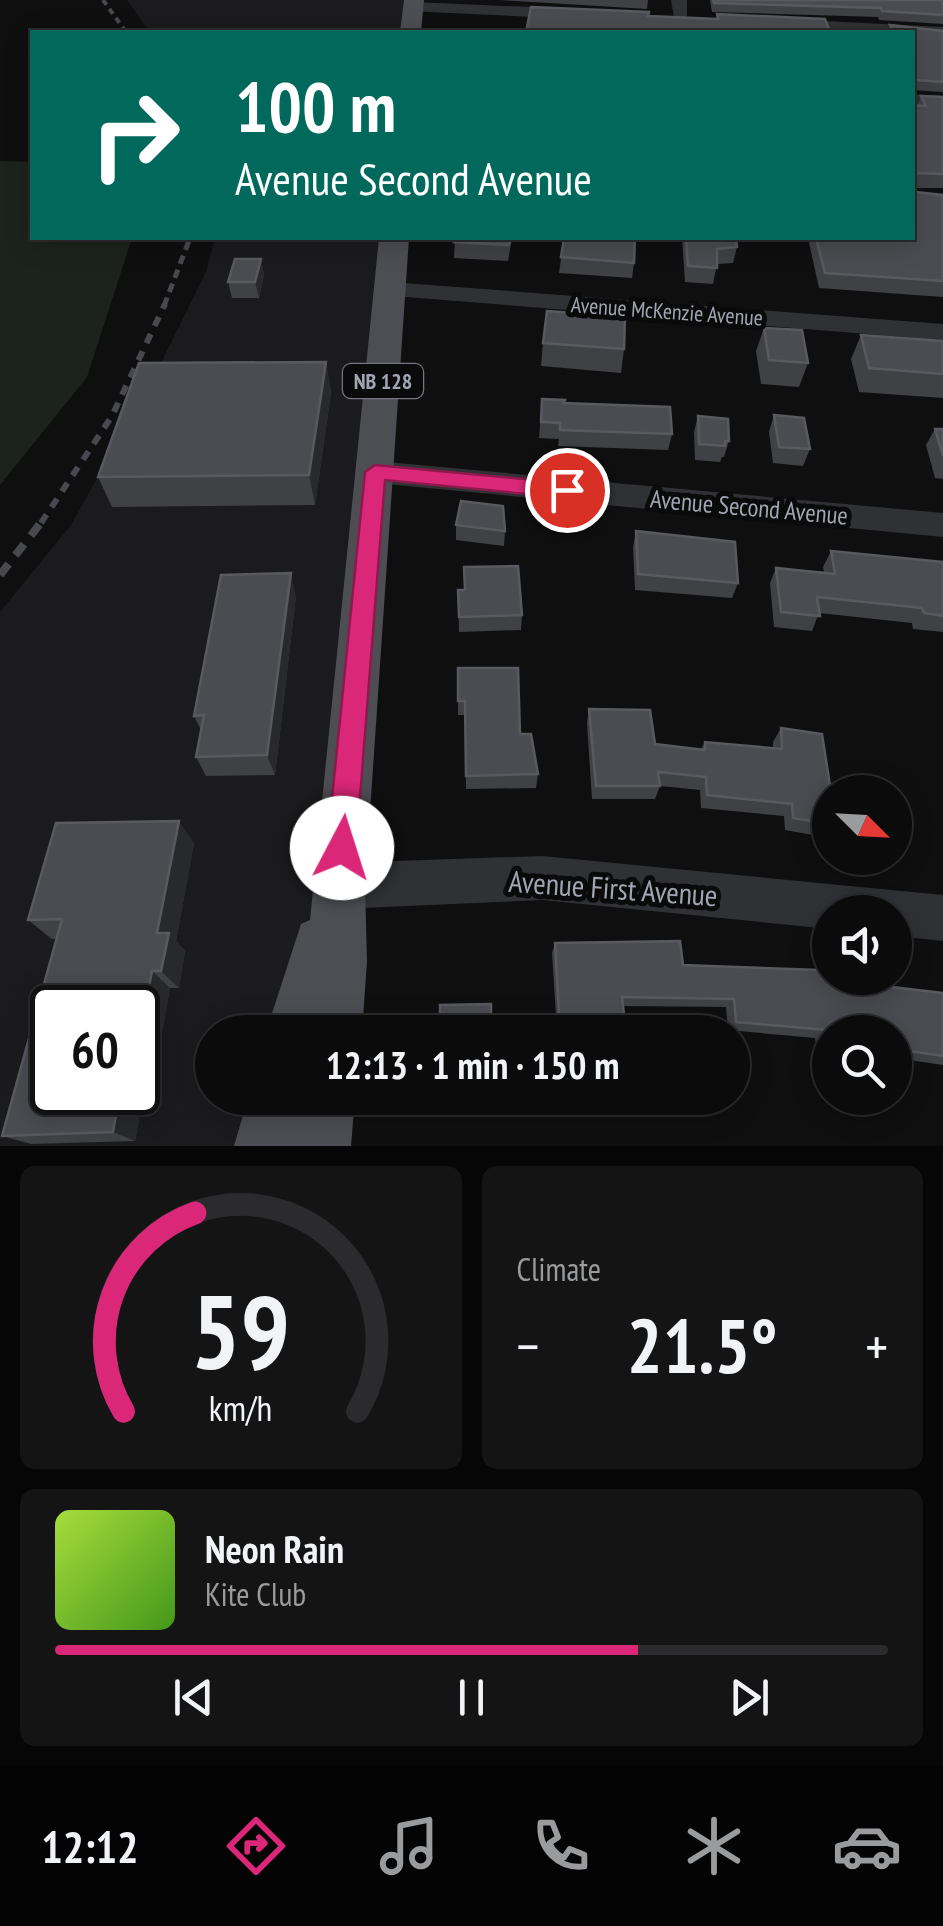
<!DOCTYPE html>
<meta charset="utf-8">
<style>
body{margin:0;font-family:"PT Sans Narrow",sans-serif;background:#141415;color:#f1f3f6;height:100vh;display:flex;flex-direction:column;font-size:38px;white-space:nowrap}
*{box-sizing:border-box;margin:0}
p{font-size:32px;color:#9a9b9d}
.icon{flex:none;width:55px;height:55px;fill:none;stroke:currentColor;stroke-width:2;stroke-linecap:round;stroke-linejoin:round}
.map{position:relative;height:1146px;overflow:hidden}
.side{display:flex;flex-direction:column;gap:20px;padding:20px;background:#060607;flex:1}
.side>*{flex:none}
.hud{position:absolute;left:30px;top:30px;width:885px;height:210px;border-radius:0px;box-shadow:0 5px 25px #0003,0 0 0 2px #2b2b2d;background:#00695c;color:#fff;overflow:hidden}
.needle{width:65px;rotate:114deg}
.tools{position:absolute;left:812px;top:775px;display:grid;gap:20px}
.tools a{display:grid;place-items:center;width:100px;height:100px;border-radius:50%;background:#0b0b0c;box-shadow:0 5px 25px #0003,0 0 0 2px #2b2b2d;font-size:50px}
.speed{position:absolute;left:30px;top:985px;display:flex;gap:20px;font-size:50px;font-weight:700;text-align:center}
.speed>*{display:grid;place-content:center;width:130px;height:130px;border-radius:50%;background:#0b0b0c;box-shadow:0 5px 25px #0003,0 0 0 2px #2b2b2d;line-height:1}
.speed .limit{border:5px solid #111;border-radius:15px;background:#fff;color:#111}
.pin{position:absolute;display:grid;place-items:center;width:85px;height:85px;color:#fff;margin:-42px;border:5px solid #fff;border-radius:50%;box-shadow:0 2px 10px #0007}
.me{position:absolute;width:110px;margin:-55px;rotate:5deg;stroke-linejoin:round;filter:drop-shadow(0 0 8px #0008)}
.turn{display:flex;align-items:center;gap:35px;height:210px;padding:0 40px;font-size:45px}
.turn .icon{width:130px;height:130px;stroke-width:2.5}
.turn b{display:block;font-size:70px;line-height:85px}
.big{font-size:75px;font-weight:700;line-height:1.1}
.side .widget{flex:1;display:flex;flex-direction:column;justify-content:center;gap:15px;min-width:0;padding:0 35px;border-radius:15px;background:#141415}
.side .dial{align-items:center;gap:0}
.dial svg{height:260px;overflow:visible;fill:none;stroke:#2b2b2d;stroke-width:7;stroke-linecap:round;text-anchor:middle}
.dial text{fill:#f1f3f6;stroke:none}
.song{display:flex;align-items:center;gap:30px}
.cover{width:120px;height:120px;border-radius:15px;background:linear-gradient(135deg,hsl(80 70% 55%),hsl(100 70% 35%))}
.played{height:10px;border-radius:5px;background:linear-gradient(90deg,#db2777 70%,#2b2b2d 70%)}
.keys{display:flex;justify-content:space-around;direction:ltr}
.heat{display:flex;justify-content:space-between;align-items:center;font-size:55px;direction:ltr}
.side .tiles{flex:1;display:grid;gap:20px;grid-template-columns:1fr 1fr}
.widget:last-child{grid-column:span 2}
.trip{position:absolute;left:195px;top:1015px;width:555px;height:100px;border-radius:50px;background:#0b0b0c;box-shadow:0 5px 25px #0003,0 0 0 2px #2b2b2d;font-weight:700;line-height:100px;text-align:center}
.menu{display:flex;height:160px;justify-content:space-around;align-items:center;background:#040405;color:#9a9b9d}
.menu .icon{width:70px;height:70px}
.menu .selected{color:#db2777}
.menu b{font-size:45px;color:#f1f3f6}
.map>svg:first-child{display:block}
.built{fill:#1b1b1d;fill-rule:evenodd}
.green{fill:#1c231c}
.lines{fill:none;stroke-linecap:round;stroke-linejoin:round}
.minor{fill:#303135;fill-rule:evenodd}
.major{fill:#4c4e54;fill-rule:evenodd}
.rail-far3{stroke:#47494e;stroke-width:4;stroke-dasharray:6 5;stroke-linecap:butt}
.rail-far2{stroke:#47494e;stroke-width:5;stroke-dasharray:9 6;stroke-linecap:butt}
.rail-far1{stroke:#47494e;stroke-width:6;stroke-dasharray:10 9;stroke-linecap:butt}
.rail{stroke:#47494e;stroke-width:8;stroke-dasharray:14 11;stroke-linecap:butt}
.wall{fill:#404145;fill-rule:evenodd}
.shaded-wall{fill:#28292b}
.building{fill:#4b4c51;stroke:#585a60;stroke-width:2.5}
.route{fill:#db2777;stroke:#8e194d;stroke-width:2.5}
.labels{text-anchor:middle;stroke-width:10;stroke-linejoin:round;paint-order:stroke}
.far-street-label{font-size:22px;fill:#a0a5b1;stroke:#0a0a0b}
.shield{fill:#0a0a0b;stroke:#73767f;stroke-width:2.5}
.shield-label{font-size:22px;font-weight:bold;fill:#a0a5b1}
.street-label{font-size:25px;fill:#a0a5b1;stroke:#0a0a0b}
.near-street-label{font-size:30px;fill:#a0a5b1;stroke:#0a0a0b}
</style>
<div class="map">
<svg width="943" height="1146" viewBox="0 0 943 1146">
<rect width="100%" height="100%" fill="#0f0f10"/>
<path class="built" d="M127,0h289l-2,32h-264z
M215,238h181l-60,794h-124v66h119l-4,48h-327v-534l71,-87 84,-150 51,-103zM52,1008h86v84h-86z"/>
<path class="green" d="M0,161l32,1v76h100l-45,139 -87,108z"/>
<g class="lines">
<path class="minor" d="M671,0h16v23h-12z
M413,2l164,7 8,5 -8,5 -170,-8 -2,-4z
M784,19l159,8v10l-165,-9v-8z
M912,94l31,2v12l-31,-2z
M390,282l553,42v16l-562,-45 -4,-5z
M375,461l568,52v24l-568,-54 -11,-3 -5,-8 5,-8z
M542,856l401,39v46l-48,-5v-24h-65v17l-288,-29 -204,9 -16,-7 -7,-16 7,-16 16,-7z"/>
<path class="major" d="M404,0h20l-3,32h-21z
M379,238h30l-44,648 2,76 -5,70h-96l35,-108 9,-4z
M248,1098h107l-4,48h-117z"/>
<path class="rail-far3" d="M103,0l23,32"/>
<path class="rail-far2" d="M164,306l26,-68"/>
<path class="rail-far1" d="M41,523l71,-107 53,-112"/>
<path class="rail" d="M0,575l43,-55"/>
</g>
<path class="wall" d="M499,0h149l-1,9z
M710,0h233v24l-64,-4 -1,-3 -166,-5z
M890,25l53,6v61l-31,-2v-58h-24z
M921,96l22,1v91h-27v4l27,3v102l-124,-9 -11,-50h104l6,-133z
M455,238h57l-4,23 -54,-3z
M564,238l70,25 -2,15 -73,-5z
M682,238h54l1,9 -4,16 -16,1 -4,20 -28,-2z
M261,259l3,16 -5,23h-27l-4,-16z
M764,328l44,35 -9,24 -38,-3 -5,-33z
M861,335l82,6v57l-84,-6 -8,-33z
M543,343l81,6 -3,24 -80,-7z
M326,362l5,31 -16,112 -203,2 -14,-30z
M542,399l22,4 108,31 -4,16 -110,-4 1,-7 -20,-1z
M774,415l36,34 -7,17 -30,-3 -4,-31z
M698,416l31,25 -5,16h-2l-2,5 -25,-2 -1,-28z
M935,429h8v50l-8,-1 -9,-33z
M456,525l49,6 -1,15 -48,-6z
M636,531l102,52 -6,15 -97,-8 -2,-43z
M831,551l112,11v70l-30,-3 -1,-6 -93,-10 -7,18 -38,-4 -4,-44 6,-15 48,4 -1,-5z
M458,590l64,25 -1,15 -62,2z
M296,596l-21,179 -69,1 -10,-19 5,-27 -7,-14z
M458,668l62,66 18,40 -2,14 -70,1 -1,-74h-7z
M589,709l66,35 46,5 4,-7 68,6v-6l8,-14 49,64v24l-17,19 -28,-5 -1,-14 -83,-8 -1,-18 -40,-4 -5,13h-63l-5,-76z
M194,843l-18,98 9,10 -6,37h-9l-17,92h-7l-11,61 -104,3 -29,-8 54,-197h-4l-24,-19zM138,1008v84h-86z
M555,943l128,22 260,28v72l-48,-7v-26h-65v16l-14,-2 -1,-8 -87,-8 -2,-23 -103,-1 3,26h-69l-5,-79z"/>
<path class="shaded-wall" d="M261,259l3,16 -5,23 -4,-16z
M326,362l5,31 -16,112 -6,-30z
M291,573l5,23 -21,179 -8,-20z
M179,821l15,22 -18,98 9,10 -6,37 -18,-17 -4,-38z
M152,971l18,17 -17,92 -15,-9v-27z
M138,1075l8,5 -11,61 -22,-9 7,-40h18z"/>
<path class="building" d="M713,0h230v15l-61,-4 -1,-3 -167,-5z
M531,7l118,5 -1,4 70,3 -1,-5 108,5 5,13h-304z
M890,25l53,6v51l-27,-2 -4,3v-51h-18z
M921,96l22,1v77l-28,-1 1,19 27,3v86l-118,-8 -9,-35h96v-133l14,1z
M455,238h55l-1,7 -55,-3z
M564,238h71l-1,25 -73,-6z
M686,238h50l1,9 -20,2v19l-29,-2z
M235,259h26l-6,23h-27z
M547,311l78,6 -1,32 -81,-6z
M764,328l38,2 6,33 -39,-3z
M861,335l82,6v33l-74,-6z
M326,362l-17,113 -211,2 41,-114z
M542,399l23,1 -1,3 106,4 2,27 -112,-4v-7l-19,-1z
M774,415l30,3 6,31 -31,-2z
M698,416l30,3 1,22h-4v5l-26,-2z
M935,429h8v27z
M461,501l42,5 2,25 -49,-6z
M636,531l99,11 3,41 -100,-9z
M831,551l112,11v54l-19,-3 -2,-5 -105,-11 3,19 -39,-4 -5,-44 59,6z
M518,566l4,49 -63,2 -1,-27h7l-1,-23z
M291,573l-24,182 -71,2 8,-42 -10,1 27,-141z
M458,668h60l2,66h11l7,40 -72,2 -1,-75h-7z
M589,709l61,1 5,34 50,6v-8l77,7 -1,-21 41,6 9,58 -1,19 -9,-2 2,14 -30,-5 -1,-14 -85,-9 -1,-18 -48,-5 2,14h-64z
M179,821l-22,112h12l-8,38h-9l-14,73v-36h-86v84h68l-7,40 -111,4 60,-217 -34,1 28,-97z
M680,941l3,24 137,5 10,2v6h44l1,7 68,8v63l-48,-7v-17h-65v7h-3l-1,-9 -90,-8 -2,-23 -112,-2 4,35h-66l-5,-89z
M491,1004v13h12l1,15h-64v-27z"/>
<path class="route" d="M375,465l192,18 10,7 -10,8 -182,-18 -29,368 -4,10 -10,4 -10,-4 -5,-10 38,-376z"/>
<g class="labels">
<g class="far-street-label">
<text transform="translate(667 311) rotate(4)" y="8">Avenue McKenzie Avenue</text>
</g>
<rect class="shield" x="343" y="364" width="80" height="34" rx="8"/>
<g class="shield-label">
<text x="383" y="389">NB 128</text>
</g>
<g class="street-label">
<text transform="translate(749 507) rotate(5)" y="9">Avenue Second Avenue</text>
</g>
<g class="near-street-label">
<text transform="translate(613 889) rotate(4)" y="10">Avenue First Avenue</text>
</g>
</g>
</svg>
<div class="tools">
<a><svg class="needle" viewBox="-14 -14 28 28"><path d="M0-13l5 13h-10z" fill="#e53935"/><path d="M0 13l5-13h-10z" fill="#9a9b9d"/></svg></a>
<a><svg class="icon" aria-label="sound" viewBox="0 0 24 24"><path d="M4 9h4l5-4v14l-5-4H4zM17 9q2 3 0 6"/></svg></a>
<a><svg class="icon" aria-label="search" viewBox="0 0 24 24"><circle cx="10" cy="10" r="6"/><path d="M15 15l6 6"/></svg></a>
</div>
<div class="speed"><div class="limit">60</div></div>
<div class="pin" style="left:567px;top:490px;background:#d93025"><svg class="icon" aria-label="arrive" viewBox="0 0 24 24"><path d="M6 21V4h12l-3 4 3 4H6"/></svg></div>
<svg class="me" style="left:342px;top:848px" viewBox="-20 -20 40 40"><circle r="19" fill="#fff"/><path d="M0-13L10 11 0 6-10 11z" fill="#db2777"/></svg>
<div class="trip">12:13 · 1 min · 150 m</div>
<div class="hud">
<div class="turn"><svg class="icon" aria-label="right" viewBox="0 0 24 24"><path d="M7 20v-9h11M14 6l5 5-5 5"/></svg><div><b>100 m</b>Avenue Second Avenue</div></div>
</div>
</div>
<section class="side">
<div class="tiles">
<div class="widget dial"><svg viewBox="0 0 100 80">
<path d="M14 69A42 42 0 1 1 86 69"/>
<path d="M14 69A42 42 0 0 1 36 8" stroke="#db2777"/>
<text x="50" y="56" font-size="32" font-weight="700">59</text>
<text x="50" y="72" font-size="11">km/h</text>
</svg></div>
<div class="widget"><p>Climate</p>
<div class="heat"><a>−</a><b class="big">21.5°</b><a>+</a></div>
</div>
<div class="widget">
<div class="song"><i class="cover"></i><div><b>Neon Rain</b><p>Kite Club</p></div></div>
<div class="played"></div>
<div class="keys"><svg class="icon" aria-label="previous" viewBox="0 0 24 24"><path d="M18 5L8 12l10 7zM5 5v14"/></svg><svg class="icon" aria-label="pause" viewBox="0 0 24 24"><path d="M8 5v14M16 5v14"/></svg><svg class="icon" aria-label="next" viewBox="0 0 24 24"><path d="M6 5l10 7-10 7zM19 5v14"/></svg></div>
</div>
</div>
</section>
<nav class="menu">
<b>12:12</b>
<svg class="icon selected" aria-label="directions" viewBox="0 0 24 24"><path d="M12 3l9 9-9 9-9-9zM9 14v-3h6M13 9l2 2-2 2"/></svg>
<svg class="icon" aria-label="music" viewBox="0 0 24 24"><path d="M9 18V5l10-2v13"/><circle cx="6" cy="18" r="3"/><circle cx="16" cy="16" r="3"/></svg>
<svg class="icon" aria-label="phone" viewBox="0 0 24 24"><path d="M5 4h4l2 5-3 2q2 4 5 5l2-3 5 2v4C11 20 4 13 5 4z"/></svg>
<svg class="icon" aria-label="climate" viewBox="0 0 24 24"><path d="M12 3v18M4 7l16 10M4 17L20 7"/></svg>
<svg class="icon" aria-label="car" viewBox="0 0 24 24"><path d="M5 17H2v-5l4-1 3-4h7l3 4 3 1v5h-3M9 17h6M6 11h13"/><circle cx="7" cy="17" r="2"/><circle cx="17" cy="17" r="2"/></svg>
</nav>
